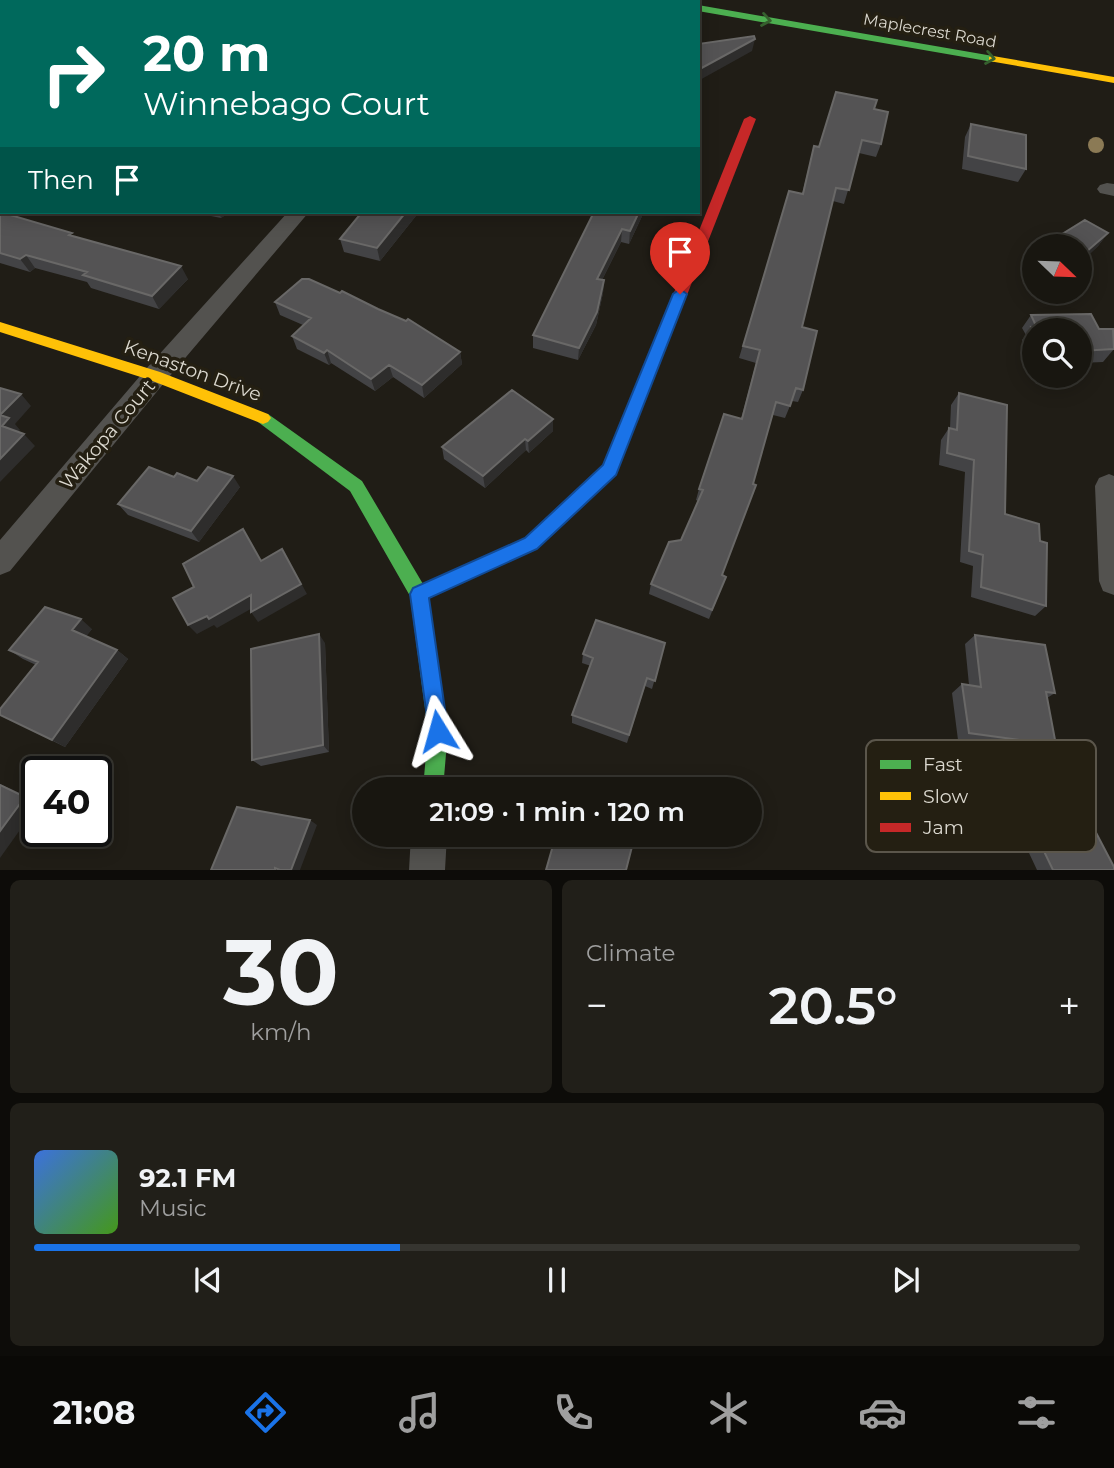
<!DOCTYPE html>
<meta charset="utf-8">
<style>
body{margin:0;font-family:Montserrat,sans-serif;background:#211f19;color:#f1f3f6;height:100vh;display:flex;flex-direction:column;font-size:26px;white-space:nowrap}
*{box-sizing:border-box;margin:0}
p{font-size:23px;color:#9f9f9f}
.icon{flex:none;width:38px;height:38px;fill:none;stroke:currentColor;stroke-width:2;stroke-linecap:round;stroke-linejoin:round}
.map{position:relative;height:870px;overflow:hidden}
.panel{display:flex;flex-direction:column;gap:10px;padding:10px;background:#0d0c09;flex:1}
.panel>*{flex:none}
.guide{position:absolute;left:0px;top:0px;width:700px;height:214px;box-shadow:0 4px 18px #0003,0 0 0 2px #363530;background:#00695c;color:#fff;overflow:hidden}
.needle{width:46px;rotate:113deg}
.controls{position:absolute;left:1022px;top:234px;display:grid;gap:14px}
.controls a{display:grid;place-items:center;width:70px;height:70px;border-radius:50%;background:#181610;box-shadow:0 4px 18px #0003,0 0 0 2px #363530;font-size:35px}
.speed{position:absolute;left:21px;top:756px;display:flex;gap:14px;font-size:35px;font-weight:700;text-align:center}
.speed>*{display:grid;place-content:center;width:91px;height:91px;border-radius:50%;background:#181610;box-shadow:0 4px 18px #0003,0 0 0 2px #363530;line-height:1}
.speed .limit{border:4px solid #111;border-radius:10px;background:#fff;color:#111}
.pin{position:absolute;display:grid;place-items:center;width:60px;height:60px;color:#fff;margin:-72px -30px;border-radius:50% 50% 50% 0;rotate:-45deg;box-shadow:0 0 7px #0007}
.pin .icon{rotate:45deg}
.me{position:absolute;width:77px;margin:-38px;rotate:352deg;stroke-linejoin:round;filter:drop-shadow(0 0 5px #0008)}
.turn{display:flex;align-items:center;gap:24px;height:147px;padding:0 28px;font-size:32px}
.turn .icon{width:91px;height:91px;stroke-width:2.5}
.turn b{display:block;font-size:49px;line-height:60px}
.then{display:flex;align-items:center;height:66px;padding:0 28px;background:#0003;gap:14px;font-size:26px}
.big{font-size:52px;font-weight:600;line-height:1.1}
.panel .card{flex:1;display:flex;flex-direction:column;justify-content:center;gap:10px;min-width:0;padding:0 24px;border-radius:10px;background:#211f19}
.panel .dial{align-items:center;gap:0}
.dial b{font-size:91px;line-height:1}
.song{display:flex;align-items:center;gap:21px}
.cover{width:84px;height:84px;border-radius:10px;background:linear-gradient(135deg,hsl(220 70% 55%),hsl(100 70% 35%))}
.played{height:7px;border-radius:4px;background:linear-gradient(90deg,#1a73e8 35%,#363530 35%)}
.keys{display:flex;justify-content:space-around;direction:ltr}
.heat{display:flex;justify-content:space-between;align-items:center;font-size:38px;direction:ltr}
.panel .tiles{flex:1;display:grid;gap:10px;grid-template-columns:1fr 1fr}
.card:last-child{grid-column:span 2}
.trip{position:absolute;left:352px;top:777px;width:410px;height:70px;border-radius:35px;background:#181610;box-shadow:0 4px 18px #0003,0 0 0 2px #363530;font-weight:600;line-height:70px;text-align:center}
.tabs{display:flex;height:112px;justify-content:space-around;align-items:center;background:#0a0906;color:#9f9f9f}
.tabs .icon{width:49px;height:49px}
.tabs .active{color:#1a73e8}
.tabs b{font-size:32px;color:#f1f3f6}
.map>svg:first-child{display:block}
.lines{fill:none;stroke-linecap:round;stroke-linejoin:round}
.street{fill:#53524f;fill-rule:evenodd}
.fast{fill:#4caf50;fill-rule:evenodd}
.slow{fill:#ffc107;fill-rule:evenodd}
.jam{fill:#c62828;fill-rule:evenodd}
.tree{fill:#8b7a55}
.wall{fill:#434345}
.shaded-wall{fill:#2e2d2c}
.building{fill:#545354;stroke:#696867;stroke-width:2}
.oneway{stroke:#36602e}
.route{fill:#1a73e8;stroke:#114b97;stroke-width:2}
.labels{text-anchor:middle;stroke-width:7;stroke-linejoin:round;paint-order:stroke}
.far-street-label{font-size:16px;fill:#dbd8cf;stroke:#241f12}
.street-label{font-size:19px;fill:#dbd8cf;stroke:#241f12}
.key{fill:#241f12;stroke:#5b564b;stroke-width:2}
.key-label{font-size:19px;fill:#dbd8cf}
</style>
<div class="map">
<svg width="1114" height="870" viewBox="0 0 1114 870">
<rect width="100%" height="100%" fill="#201d16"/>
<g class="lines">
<path class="street" d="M2,127v13l-2,1v-13z
M1107,183l7,1v12l-14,-3 -3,-4 3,-4z
M288,212h21l-145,171 -154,188 -10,4v-35l146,-171z
M1109,474l5,2v119l-11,-4 -4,-10 -4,-95 4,-8z
M411,835h36l-2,35h-36z"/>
<path class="fast" d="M646,0h18l2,2h-18z
M698,5l295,51 5,3 -5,3 -295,-51z
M680,290l7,5 -71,180 -79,74 -108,49 19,133 -5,58h-20l5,-58 -18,-135 -60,-105 -92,-69 -3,-4 3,-4h10l94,67 61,103 102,-45 79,-73 69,-171z"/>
<path class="slow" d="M993,56l121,21v6l-125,-22v-4z
M0,322l160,50 108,42 3,4 -3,4 -5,2 -113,-44 -150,-48z"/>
<path class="jam" d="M750,116l6,3 -69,176 -2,3h-10l-2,-3 71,-176z"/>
</g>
<circle class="tree" cx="1096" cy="145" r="8"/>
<path class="wall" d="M0,0h108l-2,2h-104v3l-2,-1z
M874,109l7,35 -5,13 -17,-4 -15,51 -11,-3 -31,126 1,63 -5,12 -6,-1 -7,17 -12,-3 -51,160 4,2 -17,42 -60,-25 2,-10 30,-44 17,-39 -2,-1 3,-11 42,-70 15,-56 -17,-5 50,-167 13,3 12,-48 5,1z
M971,124l55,45 -8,13 -56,-13 3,-32z
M0,164l8,51 66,22 114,42 -29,30 -68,-21 -4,-6 -52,-14 -5,4 -30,-9z
M191,212h39l-9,6z
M362,212h57l-39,49 -36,-9 -4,-13z
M594,212h50l-15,32 -8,-2 -19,38h2l-1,13 -7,32 -18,35 -45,-12v-13z
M1108,233l-10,13 -18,17v-16h-28l7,-11z
M275,302l185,50 2,12 -38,34 -31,-21 -18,14 -44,-28 -2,2 -32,-16 -5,-13 11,-11 -23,-10z
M1031,315l68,14 15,20 -11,13 -23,1v-32h-46v45h43l-6,7 -35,1 -14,-44 4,-5 -4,-7z
M959,393l46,121 35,27 6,65 -11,10 -64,-19 2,-31 -13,-4 5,-90 -26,-7 2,-25 8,-12h1l1,-23z
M553,419v12l-24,22 -3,-3 -41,38 -41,-29 -2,-12z
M197,481l43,6 -41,55 -71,-27 -10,-11z
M92,629l-6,7 31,14 11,9 -63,88 -65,-32 36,-50 -13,-6 -14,-9z
M975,635l80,58 -8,5 9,47 -13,7 -85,-12 -6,-47 10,-9 7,1 -4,-41z
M325,643l4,109 -68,14 -9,-6z
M665,643l-13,46 -7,-3 -18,57 -55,-20v-8l19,-49 -9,-3 1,-9z
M1027,816l87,54h-77l-23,-49z"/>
<path class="shaded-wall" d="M84,0h24l-2,2h-25z
M292,0h10v2h-12z
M408,0h14l-2,2h-14z
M755,39l-3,12 -54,30v-11z
M2,72v18l-2,1v-18z
M2,200v12h10l-12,10v-21z
M219,212h11l-9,6z
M406,212h13l-39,49 -3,-13z
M639,212h5l-15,32 1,-13z
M622,229l-1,13 -25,50 1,-13z
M1108,233l-10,13 -18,17 6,-11z
M26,255l9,13 -5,4 -10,-13z
M181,266l7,13 -29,30 -7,-13z
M604,280l-1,13 -7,32 -18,35 1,-12z
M327,350l4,13 -2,2 -5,-12z
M460,352l2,12 -38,34 -2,-13z
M389,365l4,12 -18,14 -4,-12z
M21,394l10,12 -16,18 5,6 -7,8 -11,-12 -2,-11z
M553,419v12l-24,22 -1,-12z
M24,434l11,12 -35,36v-23z
M525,439l1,11 -41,38 -2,-12z
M233,476l7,11 -41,55 -8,-11z
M288,559l19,35 -49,28 -7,-10z
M251,595l7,10 -41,23 -3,-3 -17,9 -9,-9z
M81,619l11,10 -8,10 -12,-9z
M319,634l6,9 4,109 -6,-7z
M117,650l11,9 -63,88 -13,-7z
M0,784l37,17v5l-37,52z
M310,820l7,5 -17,45h-9z"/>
<path class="building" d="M33,0h51l-3,2h-39z
M242,0h50l-2,2h-51z
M374,0h34l-2,2h-37z
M2,34v38l-2,1v-38z
M754,36l1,3 -57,31v-26z
M836,92l41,8 -3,9 14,3 -7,32 -19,-4 -13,50 -13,-2 -34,139 15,4 -14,59 -7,-2 -6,18 -14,-4 -23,82 3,1 -34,90 4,2 -14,33 -61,-26 18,-42 12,-2 22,-50 -4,-1 25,-75 18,5 18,-69 -17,-4 46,-155 14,3 11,-48 5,1z
M971,124l55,11v34l-58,-13z
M2,163v37l-2,1v-37z
M0,212l72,21 -3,2 112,31 -29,30 -69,-21 4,-3 -61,-17 -6,4 -20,-6z
M362,212h44l-29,36 -37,-9z
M594,212h45l-9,19 -8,-2 -25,50 7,1 -7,32 -18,36 -46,-13z
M1085,220l23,13 -22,19 -6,-4v-1h-3l-18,-11z
M302,279h7l31,14 2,-2 36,18 28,12 2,-2 52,33 -38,33 -33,-20 -18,14 -44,-29 -3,3 -32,-17 19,-18 -36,-16z
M1091,314l8,15h14l1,20 -34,2v-20h-46v7l-3,-11 6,1 -6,-13z
M0,388l21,6 -21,21z
M512,390l41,29 -25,22 -3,-2 -42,37 -41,-29z
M959,393l48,12 -2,109 34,10 1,17 7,2 -1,63 -65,-19 2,-32 -14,-4 5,-91 -27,-7 2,-25 8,2z
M0,415l9,3 -7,8 22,8 -24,25z
M149,467l25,10 3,-4 20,8 11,-14 25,9 -42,55 -73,-27z
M243,529l18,32 21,-12 19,35 -50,28v-17l-42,24 -2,-3 -19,9 -15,-27 21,-11 -11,-23z
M45,607l36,12 -9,11 45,20 -65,90 -52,-25v-6l38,-47 -29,-12z
M596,620l69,23 -10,38 -8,-3 -18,57 -57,-20 21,-57 -10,-4z
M319,634l4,111 -71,15 -1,-111z
M975,635l70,10 10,48 -9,-1 10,53 -87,-12 -7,-49 19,3z
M0,785l25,12 -25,34z
M1081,804l33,63v3h-61l-26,-54z
M237,807l73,13 -19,50h-11l-5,-2v2h-64z
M556,835h79l-9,35h-80z"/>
<defs><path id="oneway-chevron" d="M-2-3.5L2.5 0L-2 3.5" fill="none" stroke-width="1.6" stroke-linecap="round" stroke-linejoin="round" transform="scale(1.75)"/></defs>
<g class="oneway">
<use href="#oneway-chevron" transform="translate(766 20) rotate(10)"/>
<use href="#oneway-chevron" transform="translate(990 58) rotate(10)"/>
</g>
<path class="route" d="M680,289l7,5 -71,181 -79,74 -108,49 19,133 -3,8 -7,2 -8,-2 -20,-145 3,-6 112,-50 78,-73 70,-171z"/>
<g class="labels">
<g class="far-street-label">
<text transform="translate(930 30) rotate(10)" y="6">Maplecrest Road</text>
</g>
<g class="street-label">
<text transform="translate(193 370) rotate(20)" y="7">Kenaston Drive</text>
<text transform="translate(107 434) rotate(-50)" y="7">Wakopa Court</text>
</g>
</g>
<rect x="866" y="740" width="230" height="112" rx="10" class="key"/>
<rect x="880" y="760" width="31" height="9" fill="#4caf50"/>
<rect x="880" y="792" width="31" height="8" fill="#ffc107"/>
<rect x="880" y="823" width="31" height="9" fill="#c62828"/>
<g class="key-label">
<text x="923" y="771">Fast</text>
<text x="923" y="803">Slow</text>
<text x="923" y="834">Jam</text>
</g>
</svg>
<div class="controls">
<a><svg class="needle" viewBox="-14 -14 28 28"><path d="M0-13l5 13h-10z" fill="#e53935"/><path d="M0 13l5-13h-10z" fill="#9f9f9f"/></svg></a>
<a><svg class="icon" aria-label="search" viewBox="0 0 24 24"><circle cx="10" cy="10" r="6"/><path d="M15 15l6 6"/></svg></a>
</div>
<div class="speed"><div class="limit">40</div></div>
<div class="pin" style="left:680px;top:294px;background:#d93025"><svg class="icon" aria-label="arrive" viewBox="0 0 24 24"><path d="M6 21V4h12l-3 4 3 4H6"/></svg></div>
<svg class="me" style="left:438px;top:731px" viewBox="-20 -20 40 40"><path d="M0-17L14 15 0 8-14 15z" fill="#1a73e8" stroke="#fff" stroke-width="4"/></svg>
<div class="trip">21:09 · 1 min · 120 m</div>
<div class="guide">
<div class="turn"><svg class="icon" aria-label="right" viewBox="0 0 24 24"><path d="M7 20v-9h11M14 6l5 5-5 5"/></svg><div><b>20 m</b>Winnebago Court</div></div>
<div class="then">Then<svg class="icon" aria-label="arrive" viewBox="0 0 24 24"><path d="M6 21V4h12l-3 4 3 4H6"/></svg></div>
</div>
</div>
<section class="panel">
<div class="tiles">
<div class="card dial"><b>30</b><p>km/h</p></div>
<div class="card"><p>Climate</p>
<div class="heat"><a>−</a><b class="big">20.5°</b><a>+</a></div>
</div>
<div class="card">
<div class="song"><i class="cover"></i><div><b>92.1 FM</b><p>Music</p></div></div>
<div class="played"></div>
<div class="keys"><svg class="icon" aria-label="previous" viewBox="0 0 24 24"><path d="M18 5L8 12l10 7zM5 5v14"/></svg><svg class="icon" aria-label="pause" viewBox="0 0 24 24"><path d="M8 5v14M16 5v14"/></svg><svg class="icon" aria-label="next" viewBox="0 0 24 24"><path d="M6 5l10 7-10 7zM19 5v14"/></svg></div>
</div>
</div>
</section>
<nav class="tabs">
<b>21:08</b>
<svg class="icon active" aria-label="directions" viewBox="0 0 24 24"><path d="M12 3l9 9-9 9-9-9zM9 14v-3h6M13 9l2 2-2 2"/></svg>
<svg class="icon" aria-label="music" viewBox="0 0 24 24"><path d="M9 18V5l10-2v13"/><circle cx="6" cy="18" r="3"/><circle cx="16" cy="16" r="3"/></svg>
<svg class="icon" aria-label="phone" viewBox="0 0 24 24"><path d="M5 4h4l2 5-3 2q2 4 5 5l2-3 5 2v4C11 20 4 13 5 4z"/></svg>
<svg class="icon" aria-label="climate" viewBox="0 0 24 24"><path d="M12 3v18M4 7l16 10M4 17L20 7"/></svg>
<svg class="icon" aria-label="car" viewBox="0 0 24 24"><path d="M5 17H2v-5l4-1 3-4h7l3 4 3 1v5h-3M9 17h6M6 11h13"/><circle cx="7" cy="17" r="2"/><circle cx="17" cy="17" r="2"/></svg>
<svg class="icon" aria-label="filters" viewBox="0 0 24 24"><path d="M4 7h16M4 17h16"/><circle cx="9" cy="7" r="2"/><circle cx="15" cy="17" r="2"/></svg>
</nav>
